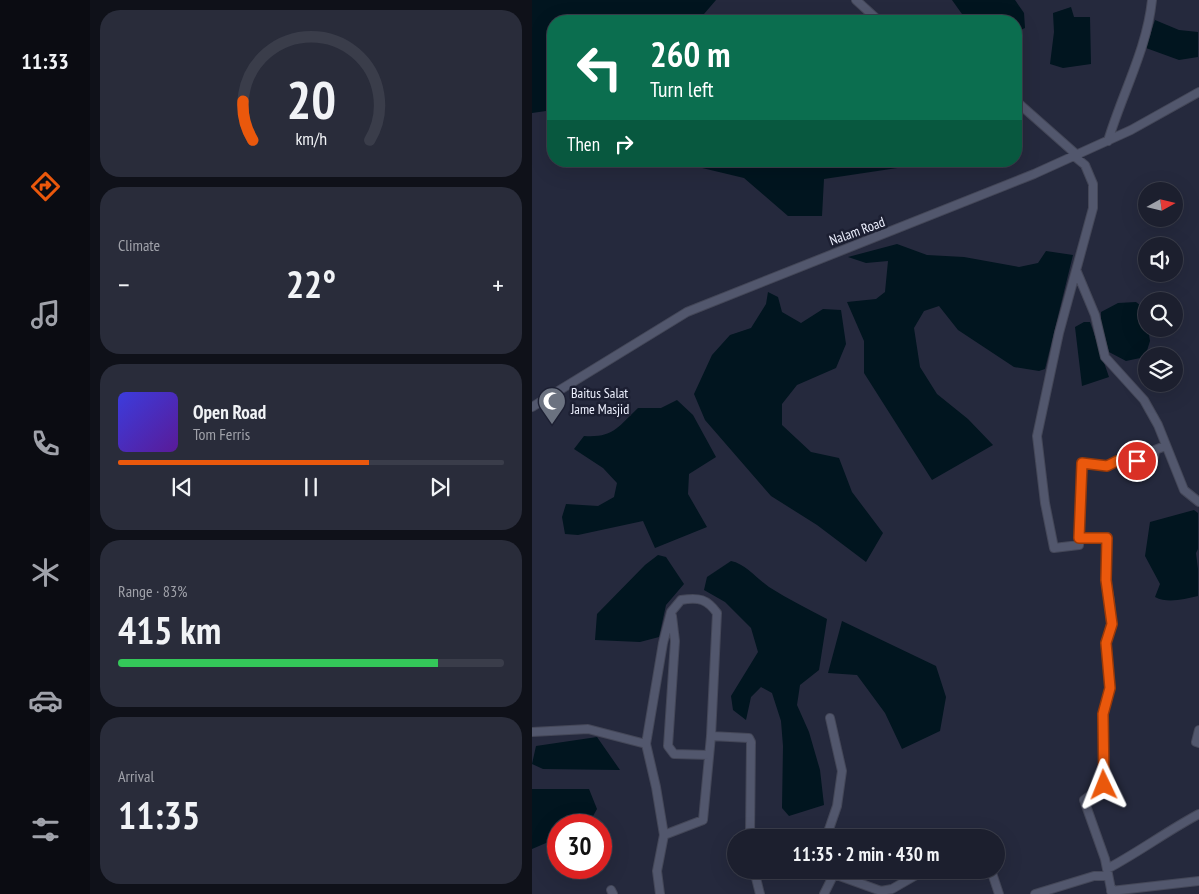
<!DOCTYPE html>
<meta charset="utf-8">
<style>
body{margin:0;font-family:"PT Sans Narrow",sans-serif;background:#292c3a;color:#f1f3f6;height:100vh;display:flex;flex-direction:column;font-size:19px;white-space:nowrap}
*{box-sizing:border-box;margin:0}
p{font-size:16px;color:#a0a2aa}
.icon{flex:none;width:28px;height:28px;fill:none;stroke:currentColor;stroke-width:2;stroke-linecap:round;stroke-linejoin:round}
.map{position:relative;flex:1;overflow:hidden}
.side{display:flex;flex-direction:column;gap:10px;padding:10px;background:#0f1119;width:442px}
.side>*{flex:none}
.guide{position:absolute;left:15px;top:15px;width:475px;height:152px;border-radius:20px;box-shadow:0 5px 20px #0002,0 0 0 1px #3a3d4a;background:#0b6e4f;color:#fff;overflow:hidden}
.needle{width:32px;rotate:82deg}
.controls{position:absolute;left:606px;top:182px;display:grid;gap:10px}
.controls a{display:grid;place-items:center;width:45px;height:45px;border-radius:50%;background:#1c1f2e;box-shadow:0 5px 20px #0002,0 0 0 1px #3a3d4a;font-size:25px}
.speed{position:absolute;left:15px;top:814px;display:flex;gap:10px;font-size:25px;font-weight:700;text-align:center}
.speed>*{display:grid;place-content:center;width:65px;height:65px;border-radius:50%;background:#1c1f2e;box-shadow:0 5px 20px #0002,0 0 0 1px #3a3d4a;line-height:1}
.speed .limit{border:8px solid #d22;background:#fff;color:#111}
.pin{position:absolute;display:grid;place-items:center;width:42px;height:42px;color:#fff;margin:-21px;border:2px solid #fff;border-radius:50%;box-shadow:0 1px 5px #0007}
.me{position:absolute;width:55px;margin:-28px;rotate:358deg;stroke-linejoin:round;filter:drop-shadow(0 0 4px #0008)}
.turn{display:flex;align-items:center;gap:18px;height:105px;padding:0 20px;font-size:22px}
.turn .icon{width:65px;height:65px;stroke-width:2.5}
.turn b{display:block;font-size:35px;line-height:42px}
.then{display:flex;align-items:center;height:48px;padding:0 20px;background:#0003;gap:10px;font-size:19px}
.big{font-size:38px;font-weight:600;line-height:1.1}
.side .tile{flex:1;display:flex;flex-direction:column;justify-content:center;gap:8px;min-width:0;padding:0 18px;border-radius:20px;background:#292c3a}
.side .dial{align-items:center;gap:0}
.dial svg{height:130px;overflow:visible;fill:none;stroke:#3a3d4a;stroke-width:7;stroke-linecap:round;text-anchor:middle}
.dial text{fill:#f1f3f6;stroke:none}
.song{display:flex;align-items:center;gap:15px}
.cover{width:60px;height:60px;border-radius:8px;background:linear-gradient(135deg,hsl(240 70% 55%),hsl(270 70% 35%))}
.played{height:5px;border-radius:2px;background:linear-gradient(90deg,#ea580c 65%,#3a3d4a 65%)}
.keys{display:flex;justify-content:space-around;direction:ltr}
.heat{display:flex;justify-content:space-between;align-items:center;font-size:28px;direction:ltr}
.charge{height:8px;border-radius:4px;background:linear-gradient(90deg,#34c759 83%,#3a3d4a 0)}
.trip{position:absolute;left:195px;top:829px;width:278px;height:50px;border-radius:25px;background:#1c1f2e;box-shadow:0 5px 20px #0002,0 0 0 1px #3a3d4a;font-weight:600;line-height:50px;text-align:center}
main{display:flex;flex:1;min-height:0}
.tab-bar{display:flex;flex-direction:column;width:90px;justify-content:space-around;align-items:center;background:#0b0c12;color:#a0a2aa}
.tab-bar .icon{width:35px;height:35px}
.tab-bar .on{color:#ea580c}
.tab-bar b{font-size:22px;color:#f1f3f6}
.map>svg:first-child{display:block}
.water{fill:#01151f}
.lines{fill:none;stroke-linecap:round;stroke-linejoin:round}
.minor-casing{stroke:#444758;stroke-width:10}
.minor{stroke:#52576d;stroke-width:8}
.route-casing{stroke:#983908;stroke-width:12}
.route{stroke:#ea580c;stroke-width:9}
.labels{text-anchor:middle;stroke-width:5;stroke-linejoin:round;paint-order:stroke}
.street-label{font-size:14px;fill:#edf0fe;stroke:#1c1f32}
.poi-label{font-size:14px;fill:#edf0fe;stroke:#1c1f32;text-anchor:start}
</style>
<main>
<nav class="tab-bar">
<b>11:33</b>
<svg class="icon on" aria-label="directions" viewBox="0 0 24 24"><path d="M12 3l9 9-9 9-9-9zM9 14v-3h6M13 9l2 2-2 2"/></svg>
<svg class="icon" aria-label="music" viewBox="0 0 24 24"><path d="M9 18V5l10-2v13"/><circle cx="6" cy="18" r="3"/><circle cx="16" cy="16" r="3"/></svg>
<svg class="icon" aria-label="phone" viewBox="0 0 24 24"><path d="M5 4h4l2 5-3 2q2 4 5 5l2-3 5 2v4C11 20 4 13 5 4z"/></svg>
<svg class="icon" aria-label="climate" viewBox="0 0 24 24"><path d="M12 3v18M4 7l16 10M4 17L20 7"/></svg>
<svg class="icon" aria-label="car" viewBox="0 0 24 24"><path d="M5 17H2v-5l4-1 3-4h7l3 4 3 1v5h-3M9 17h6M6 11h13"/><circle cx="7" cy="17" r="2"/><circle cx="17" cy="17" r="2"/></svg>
<svg class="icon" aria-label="filters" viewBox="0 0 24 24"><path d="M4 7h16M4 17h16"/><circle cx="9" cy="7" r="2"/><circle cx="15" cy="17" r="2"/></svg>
</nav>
<section class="side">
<div class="tile dial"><svg viewBox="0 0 100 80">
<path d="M14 69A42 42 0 1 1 86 69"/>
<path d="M14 69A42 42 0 0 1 8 45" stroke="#ea580c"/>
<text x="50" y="56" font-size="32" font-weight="700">20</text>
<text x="50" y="72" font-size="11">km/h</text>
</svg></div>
<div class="tile"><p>Climate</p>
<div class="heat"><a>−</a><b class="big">22°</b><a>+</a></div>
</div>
<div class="tile">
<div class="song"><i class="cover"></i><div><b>Open Road</b><p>Tom Ferris</p></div></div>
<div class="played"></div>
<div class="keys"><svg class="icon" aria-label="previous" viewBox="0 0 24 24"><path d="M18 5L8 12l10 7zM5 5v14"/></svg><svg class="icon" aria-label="pause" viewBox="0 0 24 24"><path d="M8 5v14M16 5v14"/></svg><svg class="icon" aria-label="next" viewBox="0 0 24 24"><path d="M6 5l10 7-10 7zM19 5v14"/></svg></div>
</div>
<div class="tile"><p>Range · 83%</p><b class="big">415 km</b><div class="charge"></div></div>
<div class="tile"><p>Arrival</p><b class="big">11:35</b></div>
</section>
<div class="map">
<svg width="667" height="894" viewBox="0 0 667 894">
<rect width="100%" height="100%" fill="#25293d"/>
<path class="water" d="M0,0h184l-18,21h-145v89l-21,3z
M420,0h63l9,13 1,15 -9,4v-11h-49z
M539,7l3,10h16l1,47 -28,4 -13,-4 4,-32 -1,-19z
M623,20l24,10 19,2v25l-19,3 -33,-12z
M164,161h229l-21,6 -80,12 -2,37h-34l-44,-38 -46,-11z
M365,244l30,11 37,2 55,10 19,-4 8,-12 27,4 -28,114 -6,2 -25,-4 -56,-37 -19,-24 -15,5 -10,17 6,39 17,27 31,25 25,26 -61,35 -68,-107v-32l-17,-39 29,-3 9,-7 3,-31 -22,2 -18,-6z
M236,292l10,5 4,15 19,11 22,-14 18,1 5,34 -10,24 -39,17 -15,19v21l29,27 28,6 13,34 31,41 -17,29 -49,-37 -46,-29 -66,-76 -11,-26 18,-39 18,-20 21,-7 15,-24z
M604,302l9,7 5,32 -5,16 -19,4 -17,-9 -8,-30v-10l17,-9z
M552,322h6l19,55 -27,9 -7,-59z
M145,400l16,15 23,42 -27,17 -1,20 19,33 -52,21 -12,-27 -65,14 -13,-1 -3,-17 4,-13 32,2 16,-9 3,-14 -14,-15 -29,-19 10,-13c29,2 34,-9 54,-28h23z
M662,510l4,3v36l-2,4 2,16v27c-14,3 -30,8 -43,1l5,-13 -15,-28 5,-34z
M126,555l8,2 18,27 -18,21 -7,32 -19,5 -45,-2 2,-26 48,-49z
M199,561c15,3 26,18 38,26 19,12 39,22 58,32l-8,51 -19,15 -3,20 12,27 11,38 4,35 -35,11 -7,-8 1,-62 -2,-25 -9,-28 -11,-6 -10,10 -5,23 -13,-10 -2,-14 27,-44 -7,-24 -26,-26 -21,-12 3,-13z
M310,621l94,45 10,31 -6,34 -38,18 -17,-36 -28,-38 -29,-2z
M65,737l23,33 -77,-1 -11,-5 4,-18z
M0,789h57l8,20 -9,16h-30v16l-12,2 -14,6z"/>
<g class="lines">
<g class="minor-casing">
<path id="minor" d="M324,0l23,21
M484,101l61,54
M576,141c14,-47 39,-92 44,-141
M542,156l11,9 8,19v24l-34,125 -22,103 8,67 9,45 25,-3 3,-82 25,3 10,-5h20l17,-4 1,-7 10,-4
M545,272l18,43 10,42 39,43 14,25 26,65 15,12
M0,407l155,-95 347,-138 97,-44 68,-38
M547,538l28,-1 -1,43 4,21 1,23 -5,19 4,45 -7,26 1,71 -20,15 21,59 7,35
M140,616l3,25 -7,105 6,8 35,1
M667,730l-3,12 3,1
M0,732l56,-3 58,15 10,43 8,48 39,-15 8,-84 38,2 2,4 -1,96
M114,744l17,-101 8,-31 10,-12c18,-3 26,-1 36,13l-6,123
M294,838l11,-32 5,-35 -12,-53
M575,869c32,-17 60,-38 92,-55
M222,870l6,24
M459,870l8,24
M79,890l2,4
M579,891l88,-10
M128,894l-3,-23 7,-36
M292,894l10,-20 47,17 11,-2 33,-19
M503,894l59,-18h14"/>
</g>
<use href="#minor" class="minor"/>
</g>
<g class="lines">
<g class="route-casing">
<path id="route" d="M572,785l-1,-71 7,-26 -4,-45 6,-19 -6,-44 1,-42h-28l3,-75 25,3 10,-5h20"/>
</g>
<use href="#route" class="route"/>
</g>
<defs>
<g id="mosque-pin" transform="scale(1.4375)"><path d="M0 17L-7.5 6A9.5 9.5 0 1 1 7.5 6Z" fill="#6b7280" stroke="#1c1f32"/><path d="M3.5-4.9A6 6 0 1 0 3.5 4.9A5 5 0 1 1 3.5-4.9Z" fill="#fff"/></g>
</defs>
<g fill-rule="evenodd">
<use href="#mosque-pin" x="20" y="401"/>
</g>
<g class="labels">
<g class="street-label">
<text transform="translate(325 231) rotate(-20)" y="5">Nalam Road</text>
</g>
<g class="poi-label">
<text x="39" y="398">Baitus Salat<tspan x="39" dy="16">Jame Masjid</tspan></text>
</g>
</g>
</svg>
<div class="controls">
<a><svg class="needle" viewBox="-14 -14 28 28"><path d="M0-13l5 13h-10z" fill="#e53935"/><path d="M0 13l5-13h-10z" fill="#a0a2aa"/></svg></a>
<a><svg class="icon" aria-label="sound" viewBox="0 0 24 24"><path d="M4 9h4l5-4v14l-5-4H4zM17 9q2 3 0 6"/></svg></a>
<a><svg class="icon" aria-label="search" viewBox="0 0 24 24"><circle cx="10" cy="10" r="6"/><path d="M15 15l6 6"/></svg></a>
<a><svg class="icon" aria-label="layers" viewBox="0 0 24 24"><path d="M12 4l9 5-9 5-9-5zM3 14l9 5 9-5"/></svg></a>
</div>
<div class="speed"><div class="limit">30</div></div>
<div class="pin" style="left:605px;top:461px;background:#d93025"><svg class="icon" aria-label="arrive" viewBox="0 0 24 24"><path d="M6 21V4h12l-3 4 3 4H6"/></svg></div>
<svg class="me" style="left:572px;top:785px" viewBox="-20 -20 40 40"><path d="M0-17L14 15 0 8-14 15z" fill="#ea580c" stroke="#fff" stroke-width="4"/></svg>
<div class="trip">11:35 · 2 min · 430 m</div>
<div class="guide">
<div class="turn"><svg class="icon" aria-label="left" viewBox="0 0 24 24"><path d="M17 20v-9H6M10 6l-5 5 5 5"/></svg><div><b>260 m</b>Turn left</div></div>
<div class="then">Then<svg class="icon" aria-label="right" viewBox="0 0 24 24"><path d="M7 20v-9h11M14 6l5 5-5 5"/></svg></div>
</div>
</div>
</main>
